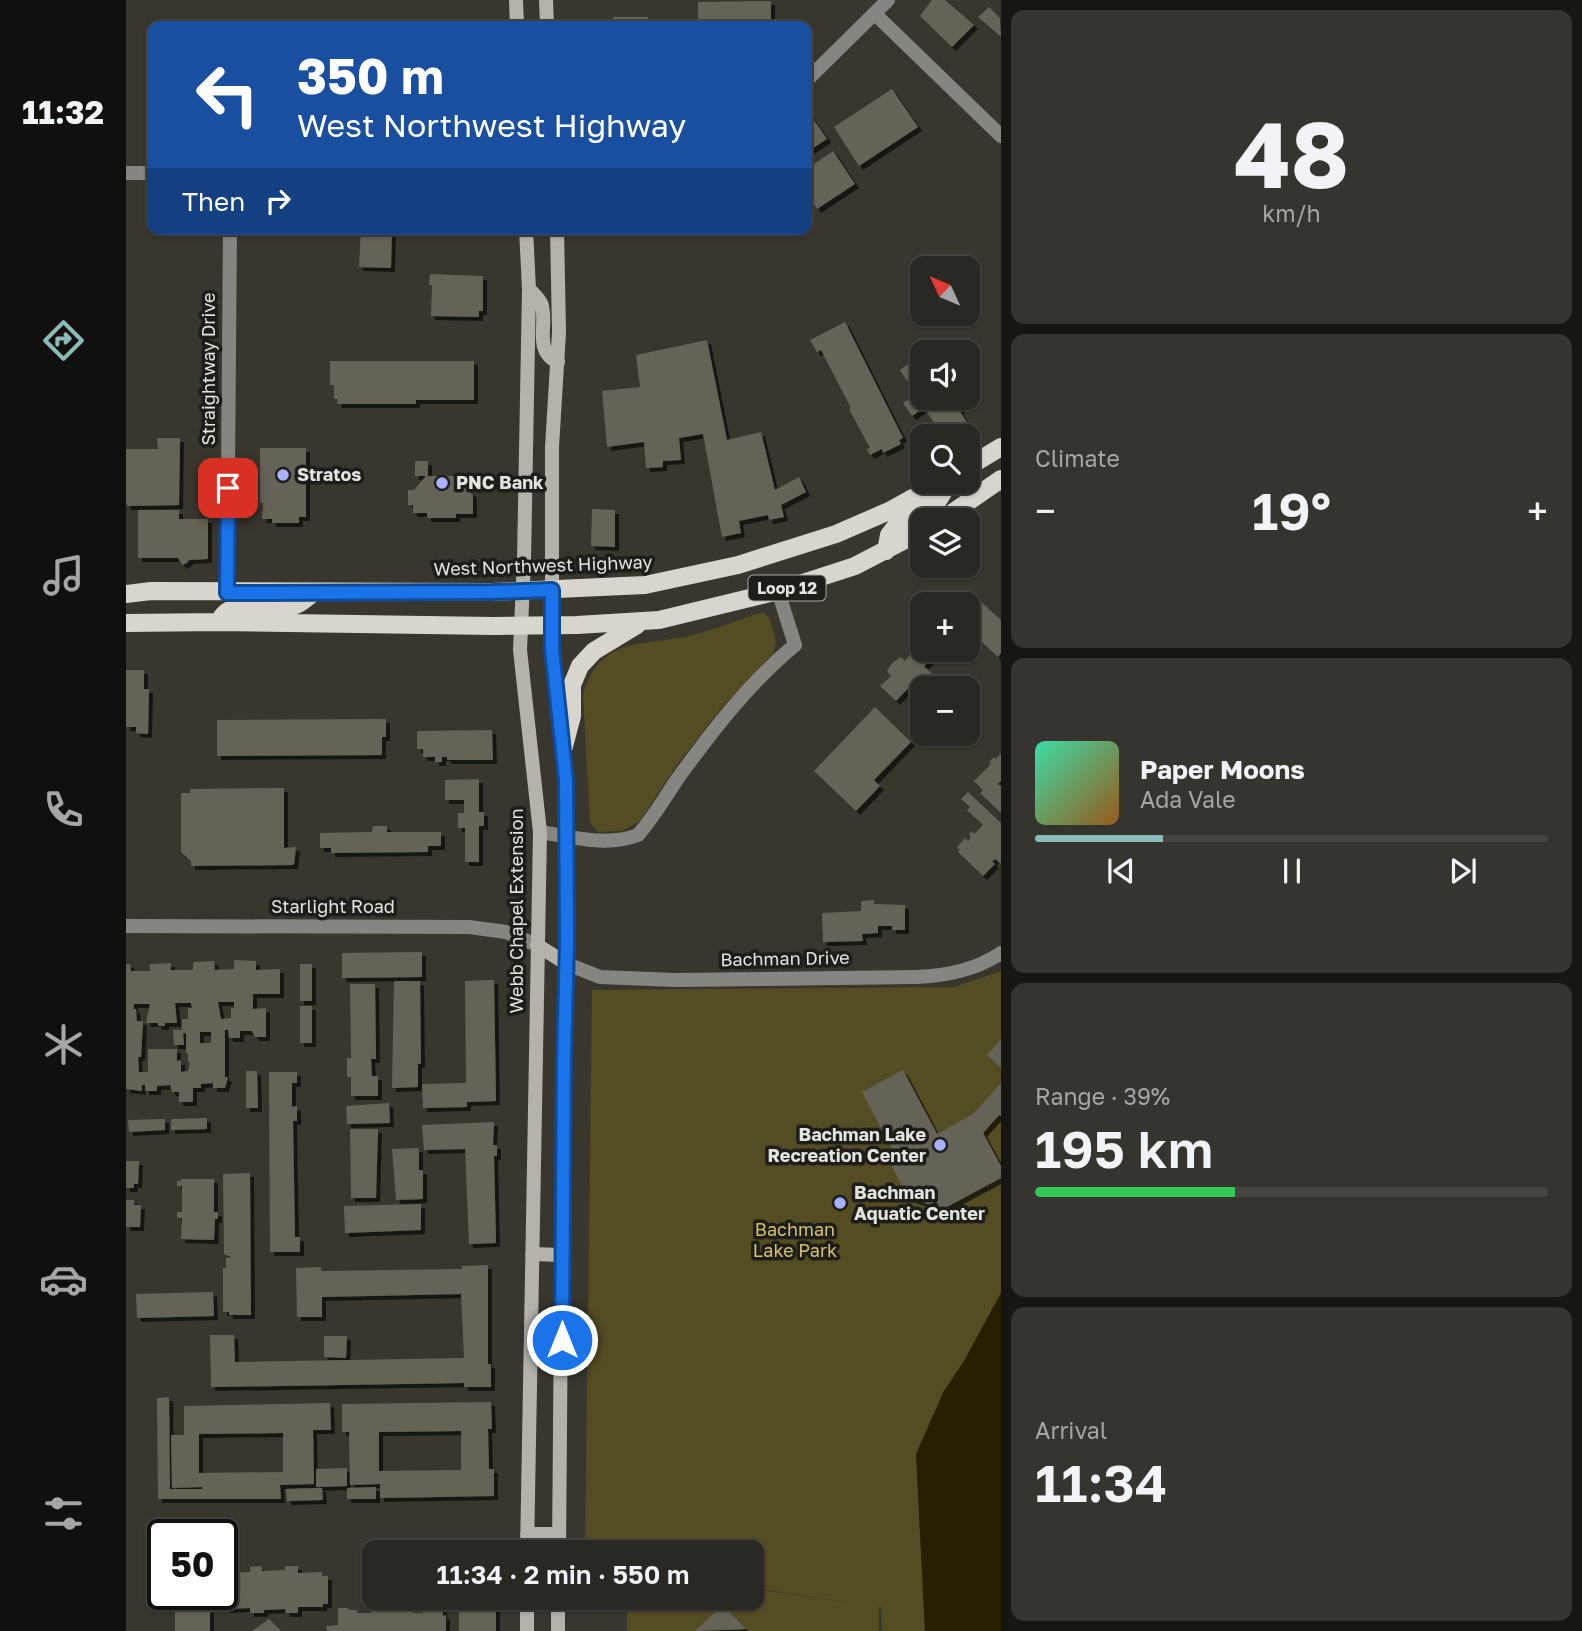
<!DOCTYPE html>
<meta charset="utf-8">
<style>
body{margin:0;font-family:"Golos Text",sans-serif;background:#36342f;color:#f1f3f6;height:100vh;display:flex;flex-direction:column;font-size:26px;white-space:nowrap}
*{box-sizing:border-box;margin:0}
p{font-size:23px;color:#a5a6a5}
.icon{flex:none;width:38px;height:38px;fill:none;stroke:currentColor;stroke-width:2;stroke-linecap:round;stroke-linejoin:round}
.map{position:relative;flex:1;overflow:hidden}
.sheet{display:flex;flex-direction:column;gap:10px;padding:10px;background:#171613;width:581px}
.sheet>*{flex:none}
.hud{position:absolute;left:21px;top:21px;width:665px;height:214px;border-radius:14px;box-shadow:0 2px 5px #0004,0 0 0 2px #464440;background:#1a4fa0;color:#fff;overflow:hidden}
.needle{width:46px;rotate:314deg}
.buttons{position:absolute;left:784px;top:256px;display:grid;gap:14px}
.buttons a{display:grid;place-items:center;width:70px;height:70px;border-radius:14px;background:#2a2822;box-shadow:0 2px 5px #0004,0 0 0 2px #464440;font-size:35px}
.speed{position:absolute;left:21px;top:1519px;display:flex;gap:14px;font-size:35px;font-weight:700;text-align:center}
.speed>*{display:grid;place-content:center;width:91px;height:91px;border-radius:50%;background:#2a2822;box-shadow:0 2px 5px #0004,0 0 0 2px #464440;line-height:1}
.speed .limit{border:4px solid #111;border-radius:10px;background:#fff;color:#111}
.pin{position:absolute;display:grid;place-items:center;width:60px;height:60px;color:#fff;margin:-30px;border-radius:14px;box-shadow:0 4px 10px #0006}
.me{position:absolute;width:77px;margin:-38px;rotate:0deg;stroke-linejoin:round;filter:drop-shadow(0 0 5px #0008)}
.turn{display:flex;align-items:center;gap:24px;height:147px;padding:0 35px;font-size:32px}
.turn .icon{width:91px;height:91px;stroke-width:2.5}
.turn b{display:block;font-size:49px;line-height:60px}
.then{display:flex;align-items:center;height:66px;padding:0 35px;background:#0003;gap:14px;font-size:26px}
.big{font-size:52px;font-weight:600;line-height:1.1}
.sheet .card{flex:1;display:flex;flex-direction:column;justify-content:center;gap:10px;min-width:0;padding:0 24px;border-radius:14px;background:#36342f}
.sheet .dial{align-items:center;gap:0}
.dial b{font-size:91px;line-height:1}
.song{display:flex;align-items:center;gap:21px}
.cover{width:84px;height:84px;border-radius:10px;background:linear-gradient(135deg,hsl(160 70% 55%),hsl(30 70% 35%))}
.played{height:7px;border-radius:4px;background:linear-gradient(90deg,#8bbbb9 25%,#464440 25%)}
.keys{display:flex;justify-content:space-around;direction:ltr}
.heat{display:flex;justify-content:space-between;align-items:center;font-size:38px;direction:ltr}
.charge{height:10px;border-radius:5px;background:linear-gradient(90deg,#34c759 39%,#464440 0)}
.trip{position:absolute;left:236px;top:1540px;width:402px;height:70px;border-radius:14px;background:#2a2822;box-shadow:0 2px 5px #0004,0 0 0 2px #464440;font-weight:600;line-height:70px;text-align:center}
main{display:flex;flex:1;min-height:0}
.tab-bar{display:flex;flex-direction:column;width:126px;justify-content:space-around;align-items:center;background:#11100e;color:#a5a6a5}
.tab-bar .icon{width:49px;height:49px}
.tab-bar .selected{color:#8bbbb9}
.tab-bar b{font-size:32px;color:#f1f3f6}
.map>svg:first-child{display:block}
.green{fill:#544c22}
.water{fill:#261f01}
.building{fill:#656359;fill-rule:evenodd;filter:url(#shadow)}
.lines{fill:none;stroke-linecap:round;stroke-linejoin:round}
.minor{stroke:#868581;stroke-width:14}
.secondary{stroke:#b4b2ab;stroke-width:14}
.primary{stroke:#d7d5cc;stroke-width:18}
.route-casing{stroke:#114b97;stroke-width:18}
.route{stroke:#1a73e8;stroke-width:12}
.poi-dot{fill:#a7b1fc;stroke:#1e1d19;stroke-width:2.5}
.labels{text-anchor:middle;stroke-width:7;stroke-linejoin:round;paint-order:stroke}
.shield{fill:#1e1d19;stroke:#a9a8a3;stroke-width:2}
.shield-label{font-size:16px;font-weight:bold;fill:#e4e3de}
.street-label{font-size:18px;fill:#e4e3de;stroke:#1e1d19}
.poi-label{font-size:18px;font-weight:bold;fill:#e4e3de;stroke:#1e1d19;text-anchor:start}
.park-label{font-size:18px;fill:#d4c16b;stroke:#1e1d19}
</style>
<main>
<nav class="tab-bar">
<b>11:32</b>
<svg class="icon selected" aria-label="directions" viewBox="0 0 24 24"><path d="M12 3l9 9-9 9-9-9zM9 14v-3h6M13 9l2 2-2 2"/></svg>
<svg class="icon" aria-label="music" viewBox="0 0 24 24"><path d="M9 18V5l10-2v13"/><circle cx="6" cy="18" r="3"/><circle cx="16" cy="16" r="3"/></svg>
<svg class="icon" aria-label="phone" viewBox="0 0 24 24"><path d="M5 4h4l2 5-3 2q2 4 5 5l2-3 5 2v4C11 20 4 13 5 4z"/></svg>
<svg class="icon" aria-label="climate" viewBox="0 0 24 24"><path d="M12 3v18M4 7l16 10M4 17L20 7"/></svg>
<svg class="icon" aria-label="car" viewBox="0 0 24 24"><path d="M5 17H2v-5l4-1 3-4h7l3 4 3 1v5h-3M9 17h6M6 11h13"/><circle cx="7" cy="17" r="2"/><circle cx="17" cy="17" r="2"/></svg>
<svg class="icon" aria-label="filters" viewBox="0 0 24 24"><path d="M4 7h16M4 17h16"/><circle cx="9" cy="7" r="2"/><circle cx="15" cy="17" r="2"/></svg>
</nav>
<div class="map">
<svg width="875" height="1631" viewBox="0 0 875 1631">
<defs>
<filter id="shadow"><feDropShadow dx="4" dy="4" stdDeviation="0" flood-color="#0009"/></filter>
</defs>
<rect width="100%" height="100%" fill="#38362d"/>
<path class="green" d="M637,612l7,7 6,22 -3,13 -50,52 -46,59 -38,57 -17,9 -24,1 -8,-9 -7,-129c17,-57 58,-48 106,-58 25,-6 49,-16 74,-24z
M875,971v322l-37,68 -20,30 -28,63 9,177h-43l-1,-24h-2v24h-252v-33h125l1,-9 101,14 -101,-15 -1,-36h-167l7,-562 362,-3z"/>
<path class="water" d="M875,1293v338h-76l-9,-177 28,-63 20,-30z"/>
<path class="building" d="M806,0h13l29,25 -22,22 -32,-31z
M645,1v25h-69v-2h-4v-22z
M863,7l11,11 1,19 -23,-20z
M487,17h35v9h-35z
M158,19h179v7h-179z
M766,89l26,38 -59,39 -25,-39z
M683,113l18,26 -20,13v-38z
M707,151l22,33 -38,25 -10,-17v-23z
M235,229h31l-1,39 -32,-1z
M304,274l53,2v35h-4v6l-48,-1 1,-31h-3z
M719,322l58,116 -4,2 2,4 -18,9 -1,-4 -12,6 -3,-6 3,-1 -21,-39 2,-1 -30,-58 -4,2 -7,-12z
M581,340l20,100 34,-8 14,58 24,-13 7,15 -25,13 3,12 -15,3 -1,-5 -29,6 2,12 -19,4 -19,-103 -24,4 2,22 -18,1v6l-17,1 -2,-26 -37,5 -5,-56 38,-4 -4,-32z
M796,355v42h47l3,5 -13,8 9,14 -17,12h-8l-19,-28 -12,8 -9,-13 13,-8 -16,-25z
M204,361h144v39h-58v4h-79l1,-5h-4v-14h-4z
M31,438h23l-1,67 -51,1 -2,-2v-55h32z
M134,448h46v69h-7v6h-27v-4h-10l1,-16h-3z
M289,461h13v15h29l16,19v19h-17v4h-29v-5h-14v-8h-5v-15h6l12,-14h-11z
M466,509l23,1v37l-24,-1z
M12,510h41v9h29v40l-19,1 -2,3 -5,2 -4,-7h-40z
M843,591l32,29v33l-3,4 -30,-28v-25h-14z
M793,644l14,13 -9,9 14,14 -8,8h-6l-8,-8 -20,21 -16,-15 11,-10 -4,-5 5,-8 9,-6 4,4z
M0,670h18v19h5l-1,45 -12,-1v-6h-10z
M749,707l36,35 -37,38 6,6 -24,25 -42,-40z
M260,719v18h-4v18l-165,1v-36z
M366,730l1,30h-46v-3h-5v5h-7v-5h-12v-8h-6v-18z
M875,753v28l-3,3 3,2v27l-21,-20 3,-3 -9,-9 17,-17 -2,-2 5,-5 2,2z
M353,779v33h5v14h-5v36h-14v-34h-7v-15h6v-13h-19v-20z
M158,788v60l12,-1 -2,18 -103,1v-5l-10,-9v-59h9v-4z
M842,792l33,31v41l-6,-5 -3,3 3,2 -12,12 -25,-24 2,-2 -3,-3 8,-9 3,3 3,-4 -2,-3 3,-3 2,3 9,-9 -16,-15 3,-3 -9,-8z
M247,826h14v6h54v14h-13v6l-97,1v-5h-11v-15l52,-1z
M748,900v4l31,1v25h-13v-4h-14v7l-16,1 1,7 -40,1 -1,-29 39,-2v-10z
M296,952v25l-80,1v-25z
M108,960l22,1v9l24,-1v25h-27v15l13,-1v29h-11l-3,-6h-12v7h-11l-1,-8h-3v47h3l-3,11h-12v-5l-12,1v4h-8v14h-14v-10h-7l-2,-7 -13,1v5h-12v-6h-3v6l-16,-2v-125h4l1,7h19v-7l21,-1v7h22v-8l21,-1 1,9 19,-1zM92,1002h16v6h-3v10l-10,1zM49,1003h16l1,5h-4v11h-6v11h-9l1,15h10l-1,-12h3v20l2,1v8h2l-2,9 -7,1v-12l-4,1v-12h-29v23h-9l-1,-15h3l2,-36h-6l-1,-12h-2v-5h16l-4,19h12v3h7v-3h12zM74,1032h11v11h-11z
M174,964h12v37h-12z
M368,980l2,121 -29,1v5l-44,1 -1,-24 44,-1 -1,-102z
M268,981h26l1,83h-3v23l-26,1z
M224,984h25l1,75h-5l1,17h6v20h-27v-19h-4v-19h4z
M174,1006h12v37h-12z
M875,1039v29l-14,-13z
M777,1070l34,64 36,-20 28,-31v33l-2,-1 -16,18 18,33v12l-60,32 -5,-9 -6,4 -21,-7 -21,-38 8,-4 -34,-64z
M120,1071h11l1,37h-12z
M143,1072h28v11h-5v24l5,-1v15h-4l2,116h5v15h-30z
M263,1103l1,20 -43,1 -1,-18z
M81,1118v11l-36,1v-11z
M39,1119v11l-36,2 -1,-12z
M368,1122l-1,23h4v11h-3l2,87 -27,1 -4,-95 -41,1 -2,-25z
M224,1129h28l-2,69h-25z
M293,1148v22h4v29l-27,1 -4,-51z
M0,1161h13l-1,23h-4v4h-8z
M124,1173l1,142h-22v-3h-6v-44h3v-10l5,-1 -7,-3 -1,-80z
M55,1179h33v33h4v7h-3l-1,21 -33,-1 1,-21h-5v-6h5v-26h-5v-5h4z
M0,1200h8v5h7l-1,22h-14z
M295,1204v26l-76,3 -1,-27z
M362,1265v99h3v23h-27v-4l-253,4 -1,-52h24l1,27 229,-4 -3,-64 -139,3v20h-25l-1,-49 25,-1v4l141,-2v-3z
M87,1292l1,24 -77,2 -1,-24z
M198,1336h23l-1,22 -22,-1z
M43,1397l1,92h32v-2l-30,1 -1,-53h13v-29l146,-3 1,27h-18l1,54 -34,1 1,14h-123l-1,-101zM157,1433v39l-84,1v-39z
M365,1402l1,27h-4l1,40h5v27l-114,2v-14l-30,1 -1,-53h-7v-28zM335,1431v39l-82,1v-39z
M221,1468v18l-31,1v-18z
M250,1487v12h-29v-11z
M196,1488l1,12 -36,1 -1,-12z
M136,1566v5l23,-1v-4h13v7l24,-1v4h6v28h-5v3h-25v6h-12l-1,-4 -21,1v3h-14v-5l-24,1v-5l-6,1 2,-29h4v-3l24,-1v-5z
M47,1594h35v4h-4v11h6v22h-35v-22h3v-5z
M333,1598h36v3h-4v7h5v23h-37v-22h2v-7h-2z
M597,1605l23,24 -51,2z
M304,1607h13v9l3,-1v16h-119l-1,-5 12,-1v-17h11l-1,2h9v3h14l1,-3 41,-1v4h10l-1,-4h8z
M143,1619l12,12h-29z"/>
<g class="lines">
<path class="minor" d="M749,14l126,122
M681,80l81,-80
M0,173h26
M101,593l3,-364
M414,832c33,5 67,15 98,3 16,-18 27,-38 40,-57 35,-48 71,-95 117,-133l-17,-54
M0,926l343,1 37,5 31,13
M441,964l33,13 75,3 241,-3c30,-1 60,-7 85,-24"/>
<path class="secondary" d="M390,0l1,26
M420,0l1,26
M400,229l3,60 -5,271 -4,90 20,182 -13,720
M431,229l2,103 -7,115v202l14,131 1,164 -4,114 -4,494
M403,289c4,4 9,9 12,14 8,19 -9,48 17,59
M411,945l30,19
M406,1254l30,1
M401,1534h32
M401,1598v33
M432,1631v-33"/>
<path class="primary" d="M842,467l33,-20
M816,520l59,-41
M760,551l3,-16 7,-9 43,-27 11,-18
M0,594l25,-3 341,1 153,-7 93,-20 98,-31 53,-23 54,-30
M93,622c12,-29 55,-8 77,-17 6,-2 13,-9 18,-13
M0,623l93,-1 274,4 84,-1 82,-5 119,-29 77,-25 67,-35
M437,750l9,-34v-31l8,-19 14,-15 43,-26"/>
</g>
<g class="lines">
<g class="route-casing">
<path id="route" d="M102,488l-1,105 265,-1 60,-2v59l14,131 1,163 -3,115 -2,282"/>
</g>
<use href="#route" class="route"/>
</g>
<g class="poi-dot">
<circle cx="157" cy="475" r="7"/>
<circle cx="316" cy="483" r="7"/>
<circle cx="814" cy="1145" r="7"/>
<circle cx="714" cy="1203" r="7"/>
</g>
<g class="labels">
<rect class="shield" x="622.5" y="575.5" width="77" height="25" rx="5"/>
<g class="shield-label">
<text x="661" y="594">Loop 12</text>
</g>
<g class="street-label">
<text transform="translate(83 369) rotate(-90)" y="6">Straightway Drive</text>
<text transform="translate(417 566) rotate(-2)" y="6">West Northwest Highway</text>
<text x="207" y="913">Starlight Road</text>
<text transform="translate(391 911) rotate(-90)" y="6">Webb Chapel Extension</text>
<text transform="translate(659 959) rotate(-1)" y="6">Bachman Drive</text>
</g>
<g class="poi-label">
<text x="171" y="481">Stratos</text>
<text x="330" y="489">PNC Bank</text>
<text x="800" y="1141" text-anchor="end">Bachman Lake<tspan x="800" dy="21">Recreation Center</tspan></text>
<text x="728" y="1199">Bachman<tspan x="728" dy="21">Aquatic Center</tspan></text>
</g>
<g class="park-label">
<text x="669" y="1236">Bachman<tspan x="669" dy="21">Lake Park</tspan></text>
</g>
</g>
</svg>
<div class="buttons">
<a><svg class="needle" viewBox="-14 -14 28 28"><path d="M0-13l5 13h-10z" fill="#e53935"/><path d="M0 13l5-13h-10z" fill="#a5a6a5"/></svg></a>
<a><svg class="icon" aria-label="sound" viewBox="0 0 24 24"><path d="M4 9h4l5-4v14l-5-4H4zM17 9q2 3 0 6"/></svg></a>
<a><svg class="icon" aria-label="search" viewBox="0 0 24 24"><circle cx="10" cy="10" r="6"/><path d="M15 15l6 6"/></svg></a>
<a><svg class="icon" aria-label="layers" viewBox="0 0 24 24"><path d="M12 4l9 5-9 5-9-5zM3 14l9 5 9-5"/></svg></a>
<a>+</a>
<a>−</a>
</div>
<div class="speed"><div class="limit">50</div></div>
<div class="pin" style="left:102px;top:488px;background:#d93025"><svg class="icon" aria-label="arrive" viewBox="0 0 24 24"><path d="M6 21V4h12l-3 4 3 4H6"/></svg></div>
<svg class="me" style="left:436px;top:1340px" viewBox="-20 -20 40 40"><circle r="17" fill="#1a73e8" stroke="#fff" stroke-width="3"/><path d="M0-11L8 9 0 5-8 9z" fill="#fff"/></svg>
<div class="trip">11:34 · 2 min · 550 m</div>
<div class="hud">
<div class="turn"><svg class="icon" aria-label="left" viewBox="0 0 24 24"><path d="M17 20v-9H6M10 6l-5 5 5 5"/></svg><div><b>350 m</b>West Northwest Highway</div></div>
<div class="then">Then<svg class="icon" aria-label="right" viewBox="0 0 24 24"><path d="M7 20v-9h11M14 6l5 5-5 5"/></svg></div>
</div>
</div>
<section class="sheet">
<div class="card dial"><b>48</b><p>km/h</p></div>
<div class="card"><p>Climate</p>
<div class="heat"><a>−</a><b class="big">19°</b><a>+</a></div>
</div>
<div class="card">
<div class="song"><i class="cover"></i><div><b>Paper Moons</b><p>Ada Vale</p></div></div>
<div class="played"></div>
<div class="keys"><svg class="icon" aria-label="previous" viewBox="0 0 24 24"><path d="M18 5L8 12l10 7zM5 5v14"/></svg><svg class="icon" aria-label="pause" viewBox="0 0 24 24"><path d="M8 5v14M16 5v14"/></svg><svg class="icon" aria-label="next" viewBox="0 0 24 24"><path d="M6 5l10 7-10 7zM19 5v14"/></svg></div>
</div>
<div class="card"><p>Range · 39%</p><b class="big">195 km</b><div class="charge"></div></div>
<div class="card"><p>Arrival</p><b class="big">11:34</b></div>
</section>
</main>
